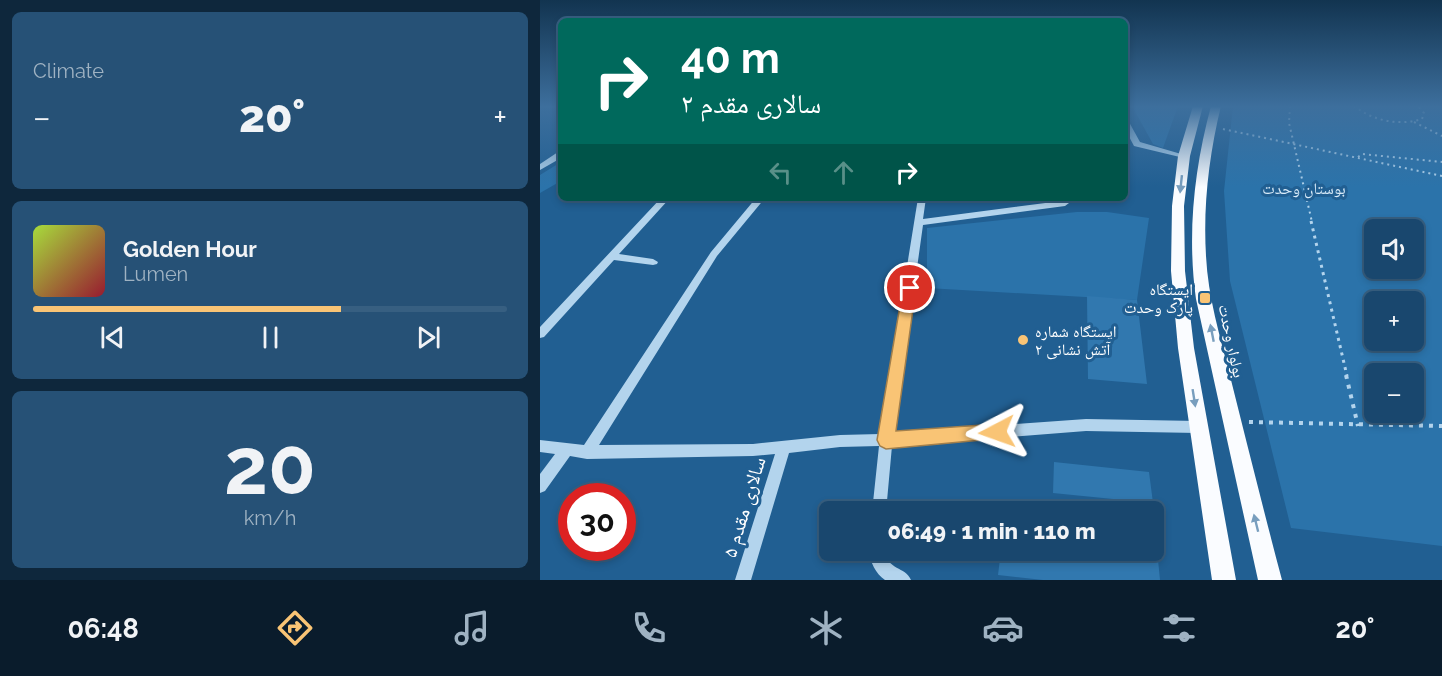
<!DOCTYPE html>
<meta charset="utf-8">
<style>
body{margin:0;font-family:Raleway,"Noto Naskh Arabic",sans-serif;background:#265176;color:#f1f3f6;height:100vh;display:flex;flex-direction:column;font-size:22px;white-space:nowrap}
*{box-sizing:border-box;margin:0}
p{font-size:20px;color:#9fb2c2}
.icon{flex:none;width:33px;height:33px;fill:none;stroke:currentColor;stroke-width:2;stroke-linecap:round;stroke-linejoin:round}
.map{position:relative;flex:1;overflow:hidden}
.side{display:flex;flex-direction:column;gap:12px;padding:12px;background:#0e273c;width:540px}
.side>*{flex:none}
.guide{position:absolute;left:18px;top:18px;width:570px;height:183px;border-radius:9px;box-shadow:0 3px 9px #0003,0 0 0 2px #375f81;background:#00695c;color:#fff;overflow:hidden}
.controls{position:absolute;left:824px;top:219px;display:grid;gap:12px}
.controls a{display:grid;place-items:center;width:60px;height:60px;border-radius:9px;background:#19476e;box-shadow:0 3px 9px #0003,0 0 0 2px #375f81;font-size:30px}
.speed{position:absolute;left:18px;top:483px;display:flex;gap:12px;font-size:30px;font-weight:700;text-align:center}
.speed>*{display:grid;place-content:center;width:78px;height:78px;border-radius:50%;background:#19476e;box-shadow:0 3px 9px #0003,0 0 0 2px #375f81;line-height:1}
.speed .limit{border:9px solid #d22;background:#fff;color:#111}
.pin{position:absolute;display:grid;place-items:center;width:51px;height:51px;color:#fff;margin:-26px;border:3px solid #fff;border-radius:50%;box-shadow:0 2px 6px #0007}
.me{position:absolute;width:66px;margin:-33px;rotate:266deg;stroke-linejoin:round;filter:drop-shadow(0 0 4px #0008)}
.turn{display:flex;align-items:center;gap:21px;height:126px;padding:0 24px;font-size:27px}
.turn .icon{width:78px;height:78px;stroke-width:2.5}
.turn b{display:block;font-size:42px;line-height:51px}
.lanes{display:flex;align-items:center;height:57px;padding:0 24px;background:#0003;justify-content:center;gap:30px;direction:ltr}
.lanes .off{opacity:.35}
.big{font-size:45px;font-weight:800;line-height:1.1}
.side .card{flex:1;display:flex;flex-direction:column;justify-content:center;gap:9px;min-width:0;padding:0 21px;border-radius:9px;background:#265176}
.side .dial{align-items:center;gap:0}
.dial b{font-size:78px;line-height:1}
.song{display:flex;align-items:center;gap:18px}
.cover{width:72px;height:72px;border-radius:9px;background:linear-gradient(135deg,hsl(80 70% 55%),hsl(350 70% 35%))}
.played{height:6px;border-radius:3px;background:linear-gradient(90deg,#f9c475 65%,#375f81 65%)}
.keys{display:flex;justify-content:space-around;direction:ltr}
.heat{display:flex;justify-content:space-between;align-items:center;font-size:33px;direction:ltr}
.trip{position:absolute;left:279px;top:501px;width:345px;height:60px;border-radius:9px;background:#19476e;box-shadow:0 3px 9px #0003,0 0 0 2px #375f81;font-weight:800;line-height:60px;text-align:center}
.tabs{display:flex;height:96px;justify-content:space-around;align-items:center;background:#0a1c2c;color:#9fb2c2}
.tabs .icon{width:42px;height:42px}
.tabs .active{color:#f9c475}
.tabs b{font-size:27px;color:#f1f3f6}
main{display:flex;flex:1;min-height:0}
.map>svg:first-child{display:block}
.green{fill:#2b73aa;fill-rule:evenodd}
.building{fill:#3178af}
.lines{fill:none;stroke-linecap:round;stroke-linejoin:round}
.path-far2{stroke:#b3d4ed;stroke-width:2;stroke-dasharray:2 4;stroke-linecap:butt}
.path-far1{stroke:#b3d4ed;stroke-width:3;stroke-dasharray:3 4.5;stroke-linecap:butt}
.path{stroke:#b3d4ed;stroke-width:4;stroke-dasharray:4 6;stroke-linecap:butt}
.minor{fill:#b3d4ed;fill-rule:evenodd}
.major{fill:#fafcff;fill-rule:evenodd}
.oneway{fill:#789ebe}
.route{fill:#f9c475;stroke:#a27f4c;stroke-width:1.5}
.poi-dot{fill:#f9c475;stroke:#215f92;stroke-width:2}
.labels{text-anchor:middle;stroke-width:6;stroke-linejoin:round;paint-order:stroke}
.park-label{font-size:16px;fill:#d9ebf9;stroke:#215f92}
.poi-label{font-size:16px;fill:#fff;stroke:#215f92;text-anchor:end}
.street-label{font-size:16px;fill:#fff;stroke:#215f92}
.near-street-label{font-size:20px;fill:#fff;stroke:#215f92}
</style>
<main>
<section class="side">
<div class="card"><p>Climate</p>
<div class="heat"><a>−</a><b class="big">20°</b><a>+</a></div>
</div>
<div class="card">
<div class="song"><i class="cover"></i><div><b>Golden Hour</b><p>Lumen</p></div></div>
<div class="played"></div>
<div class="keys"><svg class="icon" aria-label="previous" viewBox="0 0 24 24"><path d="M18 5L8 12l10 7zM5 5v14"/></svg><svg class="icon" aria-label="pause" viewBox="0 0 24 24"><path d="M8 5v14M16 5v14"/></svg><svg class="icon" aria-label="next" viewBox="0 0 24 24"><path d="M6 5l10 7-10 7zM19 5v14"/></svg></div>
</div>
<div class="card dial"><b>20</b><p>km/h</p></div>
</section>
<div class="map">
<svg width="902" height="580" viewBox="0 0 902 580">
<rect width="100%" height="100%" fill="#215f92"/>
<path class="green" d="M592,106h46l-15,42 -10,-4z
M693,106h209v440l-151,-18 -61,-247 -6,-90zM834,230h39v38h-39zM834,302h39v38h-39zM834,374h39v38h-39z
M21,162v19l-21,12v-18z
M537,212h30l42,6 -12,82 -210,-12v-60z"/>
<path class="building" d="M547,296l50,4 10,84 -59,-5z
M514,462l95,10 4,31 -100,-10z
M461,550h156l3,30h-117l-45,-5z"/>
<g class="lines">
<path class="path-far2" d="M750,106l-1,17 23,99
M814,106c20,15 44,20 68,13l2,-6 -6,-7
M874,122l28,14
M683,129l219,47
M818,157l4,-3 80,8"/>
<path class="path-far1" d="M771,221l36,155"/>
<path class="path" d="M806,375l12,51
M709,422l193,4"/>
<path class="minor" d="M585,120l4,2 11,20 48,14 -4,2 -50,-12 -9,-17z
M18,152h3v6l-21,12v-6z
M121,198h9l-51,56 34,5 5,3 -1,2 -4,1 -39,-5 -70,77 -4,1v-11z
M216,198h9l-48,58 -118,189 154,-1 87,-9 40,-1 38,-236h8l-3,21 138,-18v-3h8v5l-4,3 -142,19 -29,208 192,-14 112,2 5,2 2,4 -2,4 -5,2 -112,-2 -194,15 -6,66h-14l7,-66 -39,1 -51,6 -38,127h-16l40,-126 -22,2 -166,3 -17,-3 -25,35 -5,2v-19l15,-20 -15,-2v-12l44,5 127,-193z
M328,550h16c4,21 21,16 27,30h-26c-10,-7 -14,-17 -17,-30z"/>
<path class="major" d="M653,106h10l-13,50 -6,50 1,65 9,77 42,232h-24l-34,-232 -7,-77 1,-65 6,-50z
M671,106h10c-12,49 -18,100 -15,150 2,41 14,80 24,120 17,68 34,136 52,204h-24l-62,-281c-9,-64 -2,-130 15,-193z"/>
</g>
<defs><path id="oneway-solid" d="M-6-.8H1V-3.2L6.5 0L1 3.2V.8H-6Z" transform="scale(1.5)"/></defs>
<g class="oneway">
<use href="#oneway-solid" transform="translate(641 184) rotate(96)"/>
<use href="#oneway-solid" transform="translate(672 333) rotate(-101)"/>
<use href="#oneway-solid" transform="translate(654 398) rotate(81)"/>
<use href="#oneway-solid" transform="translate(716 523) rotate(-104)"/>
</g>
<linearGradient id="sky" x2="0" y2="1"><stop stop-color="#123450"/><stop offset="0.57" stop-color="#3d6f9d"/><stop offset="1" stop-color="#3d6f9d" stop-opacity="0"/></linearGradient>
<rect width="902" height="187" fill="url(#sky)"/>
<path class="route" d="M370,283l6,5 -20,143 101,-7 6,3 3,5 -3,6 -117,11 -6,-3 -3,-6 26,-152z"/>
<g class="poi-dot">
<rect x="659" y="292" width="12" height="12" rx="3"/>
<circle cx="483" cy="340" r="6"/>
</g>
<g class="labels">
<g class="park-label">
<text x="764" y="194">بوستان وحدت</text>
</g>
<g class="poi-label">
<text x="653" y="295">ایستگاه<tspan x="653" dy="18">پارک وحدت</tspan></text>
<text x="495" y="337" text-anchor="start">ایستگاه شماره<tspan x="495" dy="18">۲ آتش نشانی</tspan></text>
</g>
<g class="street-label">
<text transform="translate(692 341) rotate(78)" y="6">بولوار وحدت</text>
</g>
<g class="near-street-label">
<text transform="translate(204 507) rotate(-73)" y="7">سالاری مقدم ۵</text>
</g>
</g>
</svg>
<div class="controls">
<a><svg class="icon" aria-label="sound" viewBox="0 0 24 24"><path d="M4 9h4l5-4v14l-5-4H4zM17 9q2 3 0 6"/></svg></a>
<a>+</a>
<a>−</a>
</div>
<div class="speed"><div class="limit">30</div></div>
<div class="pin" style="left:370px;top:288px;background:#d93025"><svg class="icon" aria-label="arrive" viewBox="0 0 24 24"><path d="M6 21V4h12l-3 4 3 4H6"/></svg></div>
<svg class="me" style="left:457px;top:432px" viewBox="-20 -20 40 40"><path d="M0-17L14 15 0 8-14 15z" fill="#f9c475" stroke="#fff" stroke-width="4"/></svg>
<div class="trip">06:49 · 1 min · 110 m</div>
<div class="guide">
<div class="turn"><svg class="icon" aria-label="right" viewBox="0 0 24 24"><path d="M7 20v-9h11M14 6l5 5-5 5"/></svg><div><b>40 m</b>سالاری مقدم ۲</div></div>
<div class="lanes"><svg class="icon off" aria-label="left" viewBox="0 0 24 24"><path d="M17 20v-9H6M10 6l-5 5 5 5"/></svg><svg class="icon off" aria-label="ahead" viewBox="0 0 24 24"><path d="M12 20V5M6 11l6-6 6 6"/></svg><svg class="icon" aria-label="right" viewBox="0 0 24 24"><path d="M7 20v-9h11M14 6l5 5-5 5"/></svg></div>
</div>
</div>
</main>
<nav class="tabs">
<b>06:48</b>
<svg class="icon active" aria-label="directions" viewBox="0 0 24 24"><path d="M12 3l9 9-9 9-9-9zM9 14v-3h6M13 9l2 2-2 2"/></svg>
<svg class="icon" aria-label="music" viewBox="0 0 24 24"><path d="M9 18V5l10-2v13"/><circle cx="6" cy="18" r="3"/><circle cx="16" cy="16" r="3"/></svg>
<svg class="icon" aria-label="phone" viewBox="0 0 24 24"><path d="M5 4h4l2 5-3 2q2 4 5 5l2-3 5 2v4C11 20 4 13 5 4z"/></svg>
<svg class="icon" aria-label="climate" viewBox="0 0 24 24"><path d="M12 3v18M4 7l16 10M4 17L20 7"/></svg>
<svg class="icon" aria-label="car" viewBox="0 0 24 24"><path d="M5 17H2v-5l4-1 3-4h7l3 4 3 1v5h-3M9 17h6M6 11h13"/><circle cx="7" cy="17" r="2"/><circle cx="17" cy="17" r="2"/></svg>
<svg class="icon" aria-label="filters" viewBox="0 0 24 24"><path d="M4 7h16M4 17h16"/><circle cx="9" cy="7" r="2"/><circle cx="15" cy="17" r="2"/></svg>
<b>20°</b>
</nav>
